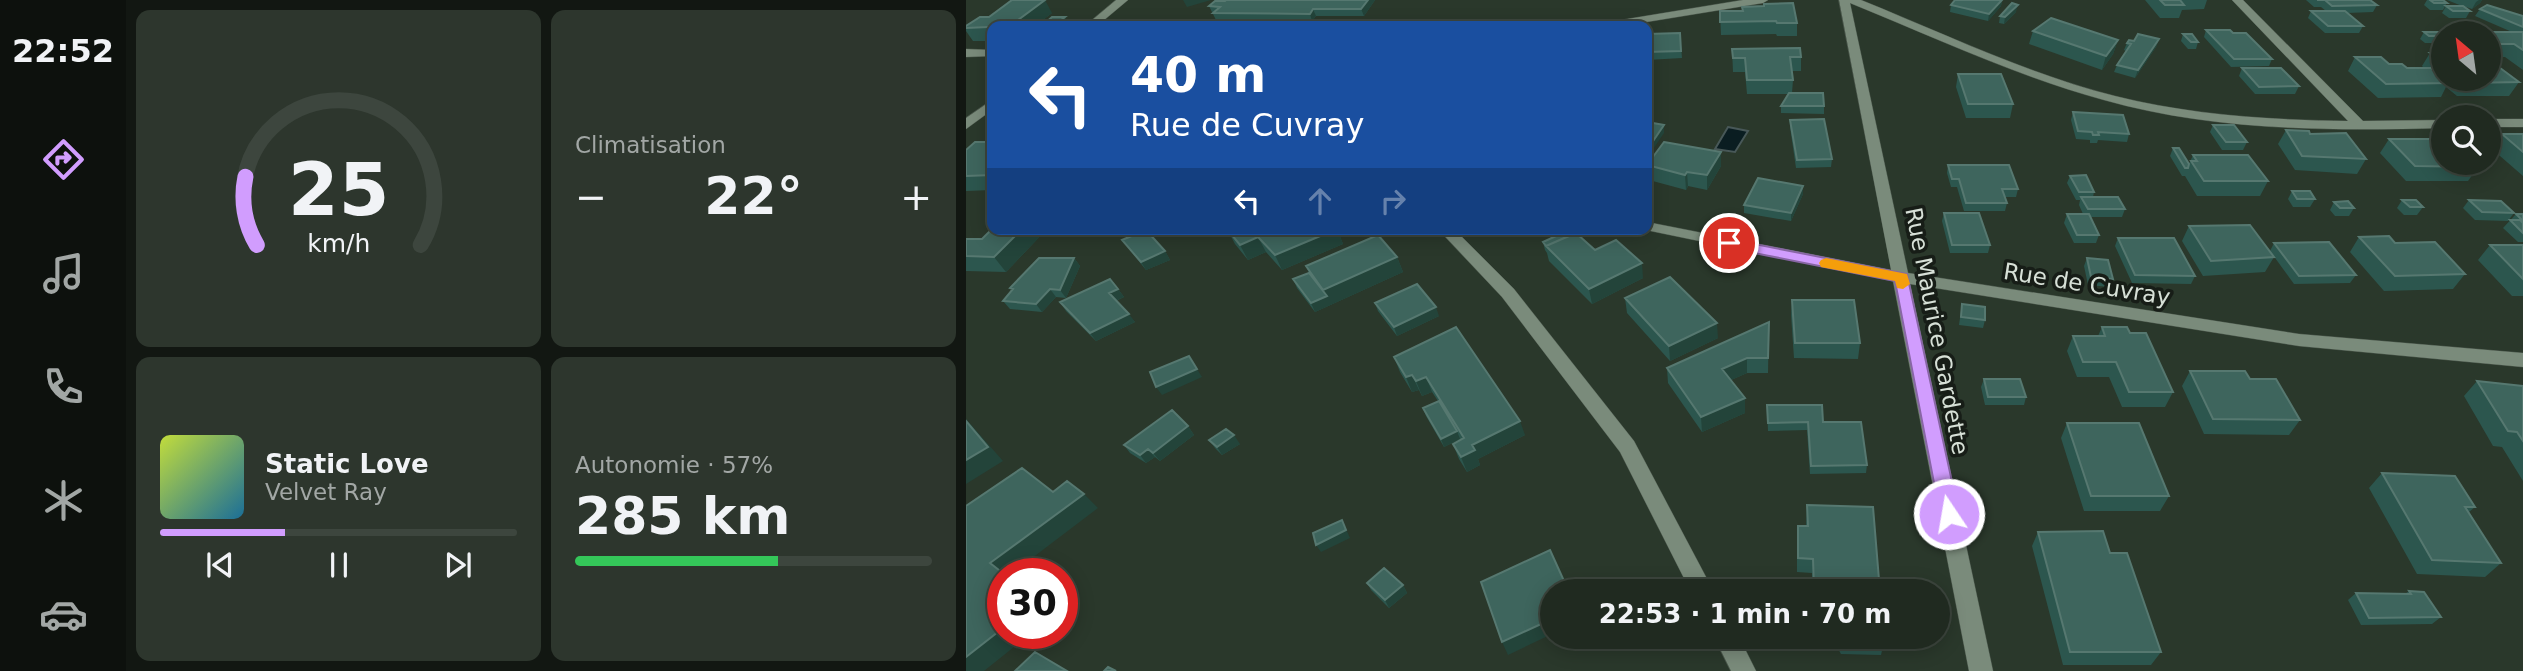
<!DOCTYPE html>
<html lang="fr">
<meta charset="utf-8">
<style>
body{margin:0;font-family:"DejaVu Sans",sans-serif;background:#2d362d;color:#f1f3f6;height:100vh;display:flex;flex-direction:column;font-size:26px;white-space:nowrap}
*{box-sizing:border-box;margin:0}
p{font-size:23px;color:#a2a7a5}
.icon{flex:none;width:38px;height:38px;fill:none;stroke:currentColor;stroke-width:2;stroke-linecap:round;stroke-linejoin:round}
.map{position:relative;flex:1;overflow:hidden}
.sheet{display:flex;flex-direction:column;gap:10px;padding:10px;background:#121712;width:840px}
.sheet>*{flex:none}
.banner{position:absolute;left:21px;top:21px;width:665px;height:214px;border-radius:14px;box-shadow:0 4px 18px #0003,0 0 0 2px #3d463e;background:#1a4fa0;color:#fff;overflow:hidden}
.needle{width:46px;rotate:331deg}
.tools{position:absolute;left:1465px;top:21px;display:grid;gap:14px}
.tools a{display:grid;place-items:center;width:70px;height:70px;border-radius:50%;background:#202a20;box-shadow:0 4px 18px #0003,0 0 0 2px #3d463e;font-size:35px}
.speed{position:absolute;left:21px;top:558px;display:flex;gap:14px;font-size:35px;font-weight:700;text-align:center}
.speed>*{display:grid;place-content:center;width:91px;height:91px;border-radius:50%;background:#202a20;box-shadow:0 4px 18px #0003,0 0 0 2px #3d463e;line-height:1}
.speed .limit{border:10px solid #d22;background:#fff;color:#111}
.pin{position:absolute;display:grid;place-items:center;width:60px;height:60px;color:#fff;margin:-30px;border:4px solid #fff;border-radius:50%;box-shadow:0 2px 7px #0007}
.me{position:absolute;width:77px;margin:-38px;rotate:348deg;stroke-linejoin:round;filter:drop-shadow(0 0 5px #0008)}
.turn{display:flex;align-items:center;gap:24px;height:147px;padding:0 28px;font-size:32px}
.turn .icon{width:91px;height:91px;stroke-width:2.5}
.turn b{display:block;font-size:49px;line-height:60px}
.lanes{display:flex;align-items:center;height:66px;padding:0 28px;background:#0003;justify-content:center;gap:35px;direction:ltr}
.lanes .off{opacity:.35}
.big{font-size:52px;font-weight:700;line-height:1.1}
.sheet .card{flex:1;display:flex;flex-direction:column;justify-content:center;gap:10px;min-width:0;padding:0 24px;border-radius:14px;background:#2d362d}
.sheet .dial{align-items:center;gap:0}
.dial svg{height:182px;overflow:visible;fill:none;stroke:#3d463e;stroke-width:7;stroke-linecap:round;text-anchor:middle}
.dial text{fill:#f1f3f6;stroke:none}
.song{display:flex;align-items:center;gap:21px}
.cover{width:84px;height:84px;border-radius:10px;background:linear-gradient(135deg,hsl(70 70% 55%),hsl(200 70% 35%))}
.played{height:7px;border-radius:4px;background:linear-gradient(90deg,#d19dfe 35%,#3d463e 35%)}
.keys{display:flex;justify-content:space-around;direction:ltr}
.heat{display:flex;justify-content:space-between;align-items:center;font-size:38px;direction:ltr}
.charge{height:10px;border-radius:5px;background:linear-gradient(90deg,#34c759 57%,#3d463e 0)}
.sheet .tiles{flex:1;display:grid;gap:10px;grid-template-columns:repeat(2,1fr)}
.trip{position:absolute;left:574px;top:579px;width:410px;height:70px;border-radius:35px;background:#202a20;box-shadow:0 4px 18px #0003,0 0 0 2px #3d463e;font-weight:700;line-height:70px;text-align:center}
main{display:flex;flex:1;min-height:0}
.tabs{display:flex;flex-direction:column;width:126px;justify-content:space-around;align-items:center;background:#0d110d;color:#a2a7a5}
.tabs .icon{width:49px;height:49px}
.tabs .current{color:#d19dfe}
.tabs b{font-size:32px;color:#f1f3f6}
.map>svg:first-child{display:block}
.water{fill:#0a1d21;stroke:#485858;stroke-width:2}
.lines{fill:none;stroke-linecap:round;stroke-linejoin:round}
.lane-casing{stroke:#49554a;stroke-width:1}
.street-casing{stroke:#49554a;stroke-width:1}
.secondary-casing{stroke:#49554a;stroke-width:1}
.lane{fill:#7a8b7b;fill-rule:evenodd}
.street{fill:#7a8b7b;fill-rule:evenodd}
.secondary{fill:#7a8b7b;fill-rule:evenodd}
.wall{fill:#2c564e}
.shaded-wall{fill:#23443a}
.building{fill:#3e655d;stroke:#567870;stroke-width:2}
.route{fill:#d19dfe;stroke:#8866a5;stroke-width:2}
.slow{fill:#f59e0b}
.labels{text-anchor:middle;stroke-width:7;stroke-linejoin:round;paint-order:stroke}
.street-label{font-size:23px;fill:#d7e0d7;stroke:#171d17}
</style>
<main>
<nav class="tabs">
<b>22:52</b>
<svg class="icon current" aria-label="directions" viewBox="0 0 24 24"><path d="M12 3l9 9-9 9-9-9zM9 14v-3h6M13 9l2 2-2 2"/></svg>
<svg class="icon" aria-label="music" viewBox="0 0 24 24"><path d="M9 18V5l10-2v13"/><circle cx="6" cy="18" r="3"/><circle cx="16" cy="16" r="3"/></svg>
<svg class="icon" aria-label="phone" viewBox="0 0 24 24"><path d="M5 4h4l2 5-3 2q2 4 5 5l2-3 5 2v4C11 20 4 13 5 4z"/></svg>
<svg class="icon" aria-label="climate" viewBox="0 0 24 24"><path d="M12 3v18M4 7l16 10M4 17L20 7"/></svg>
<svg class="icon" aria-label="car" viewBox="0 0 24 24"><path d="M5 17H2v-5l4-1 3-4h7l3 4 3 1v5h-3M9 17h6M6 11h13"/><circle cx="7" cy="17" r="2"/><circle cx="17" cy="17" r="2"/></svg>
</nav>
<section class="sheet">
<div class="tiles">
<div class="card dial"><svg viewBox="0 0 100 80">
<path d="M14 69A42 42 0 1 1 86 69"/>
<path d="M14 69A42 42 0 0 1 9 39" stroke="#d19dfe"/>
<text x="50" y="56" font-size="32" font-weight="700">25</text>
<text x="50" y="72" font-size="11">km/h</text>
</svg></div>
<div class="card"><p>Climatisation</p>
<div class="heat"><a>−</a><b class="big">22°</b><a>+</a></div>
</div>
<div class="card">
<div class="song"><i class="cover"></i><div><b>Static Love</b><p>Velvet Ray</p></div></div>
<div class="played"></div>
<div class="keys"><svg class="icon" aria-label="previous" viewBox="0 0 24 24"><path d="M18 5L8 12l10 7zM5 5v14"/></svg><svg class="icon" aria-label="pause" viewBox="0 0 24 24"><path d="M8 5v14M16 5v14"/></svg><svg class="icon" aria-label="next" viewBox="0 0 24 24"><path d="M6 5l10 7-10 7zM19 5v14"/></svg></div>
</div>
<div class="card"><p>Autonomie · 57%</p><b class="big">285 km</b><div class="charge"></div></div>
</div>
</section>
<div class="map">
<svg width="1557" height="671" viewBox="0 0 1557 671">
<rect width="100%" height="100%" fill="#2a382b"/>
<path class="water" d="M762,127l20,4 -13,21 -20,-3z"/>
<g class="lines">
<g class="lane-casing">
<path id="lane" d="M0,49l26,1v6l-26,1z"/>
</g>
<g class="street-casing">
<path id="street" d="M777,0h25l-5,3 -141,23h-52l6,-3 45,-3z
M873,0h22c84,34 167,74 254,96 76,19 155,24 233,25l-116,-121h11l120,121 80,-1v8c-113,3 -229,3 -339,-28 -88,-24 -170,-63 -254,-97l58,270 391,61 224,19v14l-224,-21 -389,-62 83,387h-24l-76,-390 -252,-52h6v-7l244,48z
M1522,119h35v8h-35z
M472,229h16l60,60 120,152 80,151h-23l-71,-140 -118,-155z
M748,637h25l17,34h-25z"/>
</g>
<g class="secondary-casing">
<path id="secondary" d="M150,0h12l-31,26h-12z
M26,100v10l-26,19v-11z"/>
</g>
<use href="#lane" class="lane"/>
<use href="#street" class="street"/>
<use href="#secondary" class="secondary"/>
</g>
<path class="wall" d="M260,0h149l-11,16h-48l-4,5 -96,-1 -7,-14z
M989,0h47l-1,6 -13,15 -38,-9 1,-7z
M1179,0h62l-3,9 -22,1 -3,8h-19z
M1340,0h64l7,5 -4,7 -26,1 16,13 -4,7h-34l-17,-15 3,-7h15l-5,-4h-7z
M1461,0h16l4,3 -4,7h-13l-6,-5z
M1481,0h35l-2,3 -8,6 -9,-3 7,5 -4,7h-17l-7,-5 4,-7h16z
M776,7l55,16v13h-20l-1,-2 -55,1 -1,-24h22z
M1514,9l43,7v15l-1,1h1v38l-18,-13h-13l-4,-3v-21h-4l1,-1h27l-37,-16z
M1050,12l-12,12 -5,-1 1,-7z
M86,13l-17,13h-43v15h-19l-7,-10v-5z
M103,24l-2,2h-23l-1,-1z
M1240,30l66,29 -3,7 -38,1 -27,-30z
M1067,31l85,9 -5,14 -11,16 -73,-26z
M1458,32l19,1v9l-1,1h-17l-5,-4z
M714,33l2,25 -35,2v-26z
M1217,34l15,8 -2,7h-8l-7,-8z
M1193,39l-3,8 -21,31 -21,-6 3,-7 9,-14 -2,-1 3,-7 7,-2z
M766,49l69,8v14h-10l2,9 -1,13 32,13v8l-43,-1v-7l7,-12h-41l-2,-22h-12z
M1464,53h13v26h45l31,3 -10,14h-52l-11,-9 -5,10 -63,1 -30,-27 7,-14 52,11h17l-2,-2z
M1276,68l57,18 -4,8h-40l-16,-18z
M992,74l55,30 -3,14h-44l-10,-31z
M1107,112l56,22 -2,8 -29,-2 -1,3h-7v-3l-14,-1 -5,-19z
M824,120l42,39 -1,8 -35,1 -6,-41z
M1247,125l34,17 -4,8h-21l-12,-18z
M1320,130l24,4 56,25 -9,15 -62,-4 -17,-26z
M1536,134h21v42l-31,-27z
M1423,139l89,28 -10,14h-62l-26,-28z
M26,142v48l-26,1v-41z
M1207,148l16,16 4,-9 75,26 -8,15h-63l-12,-20h-3l-12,-20z
M755,152v14l-14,24 -19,-4 -2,4 -37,-10 -2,-15z
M982,165l70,24 -2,8h-11l2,6 -2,8h-41l-7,-24h-6l-4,-14z
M1104,176l24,16 -1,5 32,12 -3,8h-32l9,18 -3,8h-22l-10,-20 3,-9h16l-4,-9 1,-5h-4l-9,-17z
M837,186v8l-12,27 -47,-8v-8z
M1326,191l23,8 -5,8h-17l-5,-8z
M1436,200l21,7 -6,8h-13l-7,-7z
M1503,200l45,13 -6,8 -33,-1 -12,-12z
M1368,202l20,6 -5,8h-14l-5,-6z
M978,213l46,32 -2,8h-38l-8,-32z
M1550,214h7v28h-5l-15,-14z
M1223,226l85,31 -9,15 -62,4 -21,-35z
M26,229h55l-41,43 -40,-1v-32h16z
M261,229h110l6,15 -61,26 -16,-18 -18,8 -13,-16z
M605,235l24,15 48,28 -51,26 -43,-43 -2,-8 -2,-3 -2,-8z
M1393,237l106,37 -12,15 -69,2 -34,-39z
M1152,238l77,38 -4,8 -59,-1 -17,-37z
M156,240l43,11 5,9 -24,10z
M1308,243l82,32 -6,8 -56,1 -24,-33z
M1524,245h33v51h-11l-34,-36z
M431,257l6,15 -88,40 -18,-24 -4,-9 16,-6 -3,-7z
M108,258l6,8 -14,32 -10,-1 -14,15 -32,-3 -7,-8 9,-11 -2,-2z
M1121,258l26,21 -3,8 -22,-2 -4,-19z
M152,289l6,8 -8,4 19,21 -39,19 -30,-30 -6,-9z
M659,298l93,40 -48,23 -43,-48z
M826,300l68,43 -2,16 -64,-1 -3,-43z
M409,303l64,13 -42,20 -19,-25z
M996,304l23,16 -2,8 -24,-3z
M803,322l-1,51h-21l-16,7 14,33 -43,19 -34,-49 -1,-15z
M1136,327l28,6 43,59 -8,15h-43l-13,-30h-32l-10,-26 6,-15h25z
M428,357l131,78 -47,24 2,6 -13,7 -8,-13 -6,-15 8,-4 -2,-3 1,2 -16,8 -18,-31 -3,-8 15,-7 -6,-9 -10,4 -3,-6 -7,2 -12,-20z
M1224,371l60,8 50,41 -11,15 -85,-1 -22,-48z
M1018,379l42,18 -2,8h-39l-4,-18z
M1511,381l46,5v95l-21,-34 -9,-1 -29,-50z
M801,405l56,17 44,43 -1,8 -56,1 -3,-44 -39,1z
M1101,423l102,73 -9,15h-76l-23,-73z
M222,426l6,9 -34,26 -5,-4 -9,6 -16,-10 -6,-8z
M243,440l31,4 -18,11 -7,-7z
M1416,473l93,34 -6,5 32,51 -16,14 -68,-3 -48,-86z
M841,505l73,87h-68v-19l-15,-1v-32l1,-14h8z
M1072,532l72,21 51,99 -10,13h-88l-31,-119z
M401,583l36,2 4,8 -18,15 -18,-18z
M1443,591l32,26 -9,7 -71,1 -13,-25 8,-7 49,1z
M865,637h53v5l-3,13 -40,-1z"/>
<path class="shaded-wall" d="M79,0l7,13 -17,13h-25z
M217,0h28l-24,7z
M402,0h7l-11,16 -3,-7z
M1036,0l-1,6 -13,15 1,-7z
M1513,0h3l-2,3 -8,6 4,-7z
M1052,5l-2,7 -12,12 1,-7z
M347,9l3,7 -4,5 -2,-7z
M99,17l4,7 -2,2h-9l-2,-2z
M1193,39l-3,8 -21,31 3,-8z
M1152,40l-5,14 -11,16 4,-14z
M686,117l2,14 -7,10v-16z
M698,125v8l-17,25v-8z
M755,152v14l-14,24v-15z
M721,172l1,14 -2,4 -1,-15z
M837,186v8l-12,27v-8z
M56,229h25l-41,43 -12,-15z
M371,229l6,15 -61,26 -7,-15z
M292,237l8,15 -18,8 -8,-15z
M199,251l5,9 -24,10 -5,-8z
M431,257l6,15 -88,40 -4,-9 16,-7 -4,-6z
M108,258l6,8 -14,32 -6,-8z
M676,263l1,15 -51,26 -3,-15z
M84,289l6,8 -14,15 -6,-8z
M152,289l6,8 -9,4 -6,-8z
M470,307l3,9 -42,20 -3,-9z
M163,314l6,8 -39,19 -6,-8z
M751,323l1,15 -48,23 -1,-15z
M223,356l13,21 -40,18 -6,-8z
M781,358v15l-25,11v-15z
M446,375l7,15 -7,2 -6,-15z
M460,377l6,15 -10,4 -6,-15z
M779,398v15l-43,19 -1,-15z
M0,419l37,42 -37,23z
M554,421l5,14 -47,24 2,6 -13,7 -6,-15 11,-12z
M222,426l6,9 -34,26 -7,-8z
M491,431l3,8 -16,8 -3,-8z
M268,435l6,9 -18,11 -5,-8z
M182,449l7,8 -9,6 -6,-8z
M118,494l14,14 -87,66h-7l-14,-11z
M376,520l8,18 -29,14 -5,-7z
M437,585l4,8 -18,15 -4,-8z
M586,619v15l-44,21 -6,-13z
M37,628v6h27l-46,37h-18v-14z"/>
<path class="building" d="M46,0h33l-35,26 -44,2v-2l14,-9h9z
M260,0h142l-7,9h-48l-3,5 -97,-1 7,-6 -11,-1 6,-5h10z
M989,0h47l-13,14 -38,-9z
M1194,0h20l4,5h-19z
M1351,0h53l7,5 -45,1 -7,-6z
M1464,0h13l4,3h-13z
M827,3l4,20h-20l-1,-2 -56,1v-11h23l-1,-4 22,-1v-2z
M1046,3l6,2 -13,12 -5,-1z
M1521,5l36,11v11l-43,-18z
M1480,6h17l7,5h-17z
M1345,11h34l18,15h-35z
M86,17h13l-9,7 -13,1z
M1085,18l67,22 -12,16 -73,-25z
M1240,30h24l3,3h13l26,26h-38z
M1458,32h17l2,1v3h-14z
M1519,32h38v18l-9,-6h-13l-13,-9v-2z
M714,33l1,18 -34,1v-18z
M1172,34l21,5 -21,31 -21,-5 14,-21 -4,-1 2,-3 5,1z
M1217,34h9l6,8h-7z
M834,48l1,9h-11l3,23h-46l-2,-22h-12l-1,-9z
M1464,53h13v11z
M1389,57h26l8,7h13l5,4h24l12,11 6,4 -63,1z
M1522,59l31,23 -53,1 -4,-4h26z
M1276,68h39l18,18 -40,1z
M992,74h43l12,30h-45z
M823,93h34l1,13h-43z
M1107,112l50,3 6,19 -31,-2 1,3h-6l-1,-3 -14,-1z
M681,116l5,1 -5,8z
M858,119l8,40 -35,1 -7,-40z
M687,123l11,2 -17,25v-18z
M1247,125h21l13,17h-21z
M1320,130l23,1 1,3 36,-1 20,26 -64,-3z
M1536,134h21v18z
M1423,139h54v24h31l4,4 -63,-1z
M9,142h17v33l-26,1v-26z
M698,142l57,10 -14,23 -20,-3 -2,3 -38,-10z
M1207,148h6l10,16 -1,4h-3z
M1227,155h55l20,26h-64l-13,-20h6z
M982,165h61l9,24h-16l5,14h-41l-7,-24h-7z
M1120,175l8,17h-15l-9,-16z
M792,178l45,8 -12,27 -47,-8z
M1326,191h18l5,8h-18z
M1115,197h37l7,12h-37z
M1436,200h14l7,7h-13z
M1503,200l32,1 13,12 -32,-1z
M1382,201l6,7h-14l-6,-6z
M978,213h35l11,32h-38z
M1101,214h22l10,21h-22z
M1550,214h7v7z
M1544,220h10l3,3v10z
M1284,225l24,32 -63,4 -22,-35z
M26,229h30l-28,28 -28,-1v-17h16z
M261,229h110l-62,26 -17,-18 -18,8z
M180,230l19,21 -24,11 -19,-22z
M601,231l4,4 -25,11 -3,-4z
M610,233l19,17 21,-10 26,23 -53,26 -43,-43z
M412,235l19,22 -74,33 -17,-24z
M1423,236l6,7 40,-1 30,32 -70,2 -36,-39z
M1152,238h56l21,38 -60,-1z
M1363,242l27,33 -57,1 -25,-33z
M1524,245h33v34z
M73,258h35l-14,32 -10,-1 -14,15 -33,-3 10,-12 -3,-1z
M1121,258l21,2 5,19 -22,-2z
M343,273l18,23 -16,7 -18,-24z
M704,277l47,46 -48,23 -44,-48z
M144,279l8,10 -9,4 20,21 -39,19 -30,-31z
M451,284l19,23 -42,20 -19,-24z
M826,300h62l6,43h-65z
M996,304l23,3v13l-24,-3z
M803,322l-1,36h-21l-25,11 23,29 -44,19 -34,-49z
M490,327l64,94 -48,24 3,5 -14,7 -8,-13 11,-6 -38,-61 -10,4 -4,-6 -6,2 -12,-20z
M1136,327h25l3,6h16l27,59h-44l-13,-30h-33l-10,-26h32z
M223,356l8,13 -41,18 -6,-15z
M1224,371h55l5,8h26l24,41 -87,-1z
M1018,379h36l6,18h-38z
M1511,381l46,5v55l-6,-9 -9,-1z
M473,401l18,30 -16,8 -18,-31z
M801,405h55l1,17h38l6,43 -56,1 -3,-44 -40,1z
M206,410l16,16 -35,27 -5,-4 -8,6 -16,-10z
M0,421l22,26 -22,13z
M1101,423h72l30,73h-78z
M260,429l8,6 -17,12 -8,-7z
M56,468l31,24 14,-11 17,13 -94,69 14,11h-1v54l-37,29v-151z
M1416,473l73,3 20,31h-10l36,56 -69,-3z
M841,505l66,2 7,85h-65l-1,-4 -1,-29 -15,-1v-32h10z
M376,520l4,10 -30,15 -3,-12z
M1137,531l7,22h17l34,99h-91l-32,-120z
M584,550l19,42h-17v27l-50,23 -21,-60z
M418,568l19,17 -18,15 -18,-17z
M1443,591l15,1 17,25 -72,1 -13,-25 55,1z
M875,637h43v5l-41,-1z
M69,652l32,19h-52z
M142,667l8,4h-12z"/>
<path class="route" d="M763,239l178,35 52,240 -3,5 -7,3 -7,-3 -2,-5 -45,-233 -171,-34 -2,-4z"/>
<path class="slow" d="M860,258l81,16 3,10 -7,5 -6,-1 -2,-7 -74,-14 -2,-4 2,-3z"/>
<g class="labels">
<g class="street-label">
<text transform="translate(1121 284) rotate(9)" y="8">Rue de Cuvray</text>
<text transform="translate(971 331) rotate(79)" y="8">Rue Maurice Gardette</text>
</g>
</g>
</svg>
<div class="tools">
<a><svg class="needle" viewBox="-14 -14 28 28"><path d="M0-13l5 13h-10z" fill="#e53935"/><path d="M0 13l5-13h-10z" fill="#a2a7a5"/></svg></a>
<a><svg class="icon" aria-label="search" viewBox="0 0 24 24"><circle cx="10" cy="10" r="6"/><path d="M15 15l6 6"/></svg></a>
</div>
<div class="speed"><div class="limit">30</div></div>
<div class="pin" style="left:763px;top:243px;background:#d93025"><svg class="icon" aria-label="arrive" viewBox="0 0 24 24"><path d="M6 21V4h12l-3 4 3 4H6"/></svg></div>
<svg class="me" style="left:983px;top:514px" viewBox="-20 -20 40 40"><circle r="17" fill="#d19dfe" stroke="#fff" stroke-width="3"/><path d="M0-11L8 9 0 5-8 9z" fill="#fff"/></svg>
<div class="trip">22:53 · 1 min · 70 m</div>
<div class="banner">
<div class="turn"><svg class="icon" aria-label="left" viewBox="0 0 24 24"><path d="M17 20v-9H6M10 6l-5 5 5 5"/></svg><div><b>40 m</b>Rue de Cuvray</div></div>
<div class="lanes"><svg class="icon" aria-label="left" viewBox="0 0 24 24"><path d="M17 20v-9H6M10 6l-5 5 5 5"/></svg><svg class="icon off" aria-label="ahead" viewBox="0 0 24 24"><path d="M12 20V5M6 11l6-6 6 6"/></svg><svg class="icon off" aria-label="right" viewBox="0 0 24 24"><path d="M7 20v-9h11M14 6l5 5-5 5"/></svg></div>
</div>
</div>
</main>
